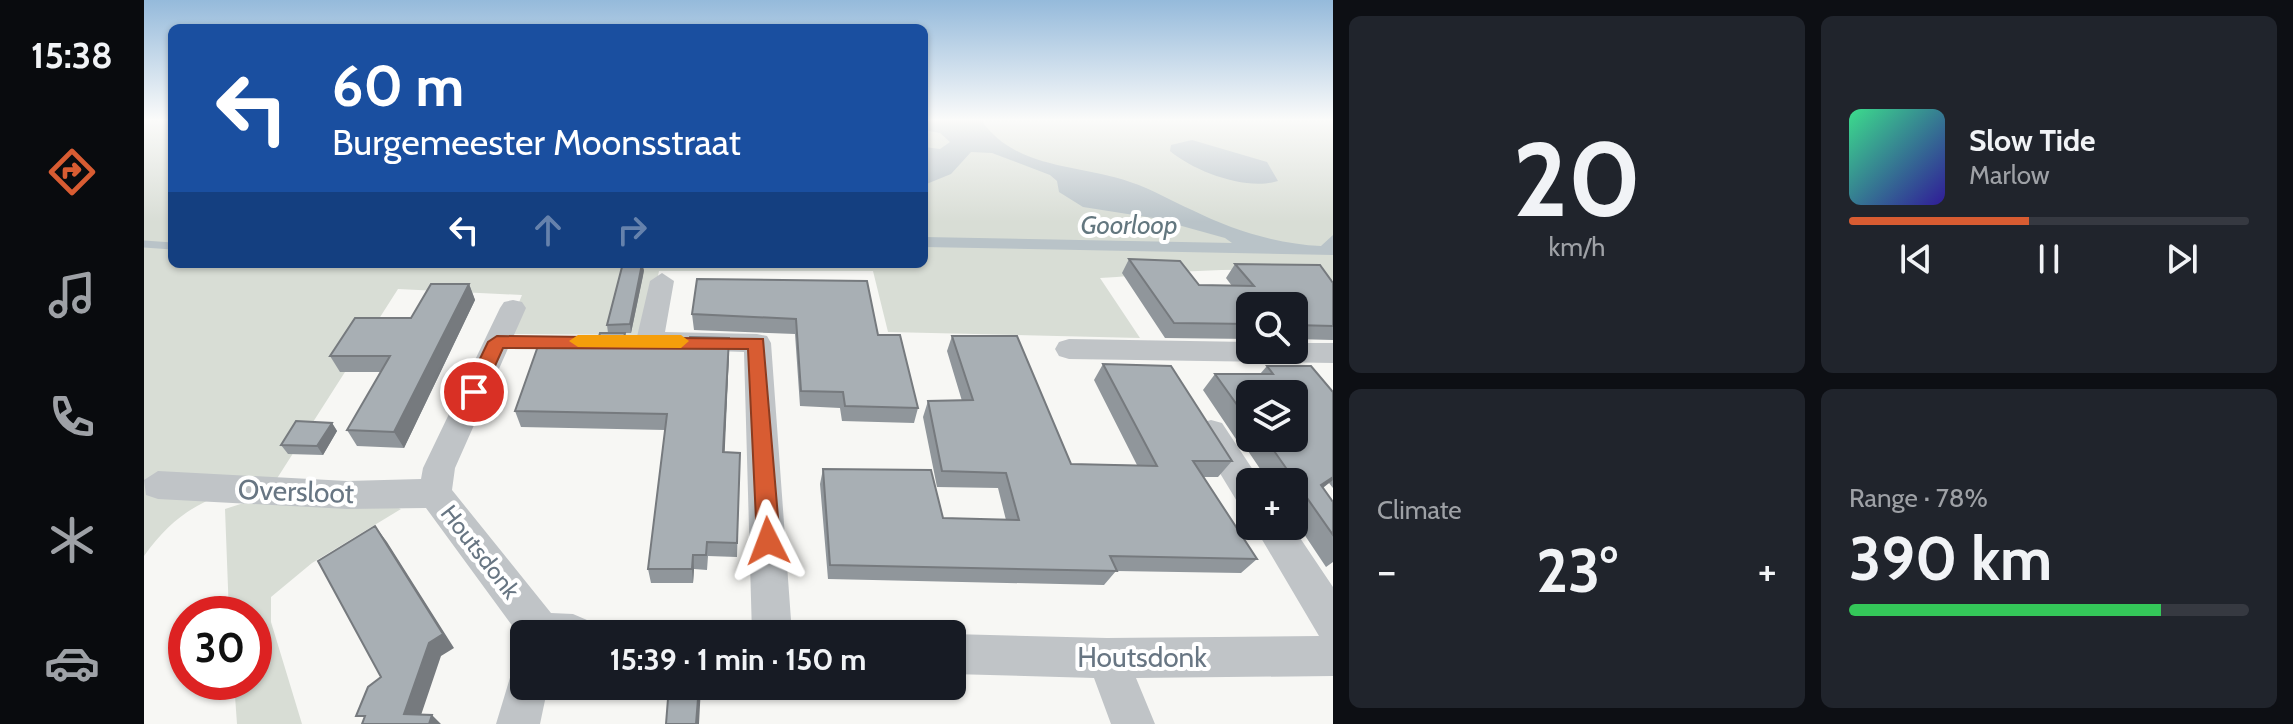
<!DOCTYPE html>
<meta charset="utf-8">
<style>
body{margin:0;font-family:Cabin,sans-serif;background:#20242c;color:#f1f3f6;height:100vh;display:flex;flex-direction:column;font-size:30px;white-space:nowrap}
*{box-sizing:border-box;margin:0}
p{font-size:26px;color:#9ea1a6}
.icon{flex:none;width:44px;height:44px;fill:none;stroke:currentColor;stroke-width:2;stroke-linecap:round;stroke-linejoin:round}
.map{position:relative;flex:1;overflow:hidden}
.drawer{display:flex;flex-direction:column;gap:16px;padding:16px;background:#0d0f14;width:960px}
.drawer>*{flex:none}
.banner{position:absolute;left:24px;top:24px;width:760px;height:244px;border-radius:12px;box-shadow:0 2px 6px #0004;background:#1a4fa0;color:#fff;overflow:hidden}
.fabs{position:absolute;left:1092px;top:292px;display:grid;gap:16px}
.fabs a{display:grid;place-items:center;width:72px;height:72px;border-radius:12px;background:#171b24;box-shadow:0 2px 6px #0004;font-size:40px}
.speed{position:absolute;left:24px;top:596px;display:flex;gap:16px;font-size:40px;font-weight:700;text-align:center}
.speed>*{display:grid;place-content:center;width:104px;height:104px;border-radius:50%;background:#171b24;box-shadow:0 2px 6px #0004;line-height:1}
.speed .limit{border:12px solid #d22;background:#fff;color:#111}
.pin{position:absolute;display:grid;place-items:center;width:68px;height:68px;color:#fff;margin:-34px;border:4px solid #fff;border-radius:50%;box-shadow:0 2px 8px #0007}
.me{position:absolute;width:88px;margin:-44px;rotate:357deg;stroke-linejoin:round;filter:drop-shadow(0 0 6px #0008)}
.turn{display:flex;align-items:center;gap:28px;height:168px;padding:0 32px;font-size:36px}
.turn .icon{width:104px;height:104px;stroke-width:2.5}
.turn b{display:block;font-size:56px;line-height:68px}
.lanes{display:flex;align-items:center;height:76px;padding:0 32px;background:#0003;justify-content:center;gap:40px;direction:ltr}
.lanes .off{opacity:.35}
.big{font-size:60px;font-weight:800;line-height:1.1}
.drawer .widget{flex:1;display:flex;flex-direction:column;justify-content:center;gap:12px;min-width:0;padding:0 28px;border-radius:12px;background:#20242c}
.drawer .dial{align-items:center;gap:0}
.dial b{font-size:104px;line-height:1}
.song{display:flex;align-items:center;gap:24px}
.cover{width:96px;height:96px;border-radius:12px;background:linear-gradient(135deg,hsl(150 70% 55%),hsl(250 70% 35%))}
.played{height:8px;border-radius:4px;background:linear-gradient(90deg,#d85c32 45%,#363941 45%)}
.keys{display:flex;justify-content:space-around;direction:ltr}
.heat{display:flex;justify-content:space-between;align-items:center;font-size:44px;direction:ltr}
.charge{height:12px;border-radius:6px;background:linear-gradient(90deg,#34c759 78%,#363941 0)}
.drawer .tiles{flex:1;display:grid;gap:16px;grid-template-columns:repeat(2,1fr)}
.trip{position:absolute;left:366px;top:620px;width:456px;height:80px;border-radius:12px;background:#171b24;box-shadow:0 2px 6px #0004;font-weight:800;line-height:80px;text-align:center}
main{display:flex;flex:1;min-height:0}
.tabs{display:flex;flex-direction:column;width:144px;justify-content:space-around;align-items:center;background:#090b0e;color:#9ea1a6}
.tabs .icon{width:56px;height:56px}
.tabs .selected{color:#d85c32}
.tabs b{font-size:36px;color:#f1f3f6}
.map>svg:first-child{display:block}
.green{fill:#d8ddd5}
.water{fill:#b9c3c8}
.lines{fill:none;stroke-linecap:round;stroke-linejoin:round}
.stream{stroke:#b9c3c8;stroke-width:7}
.service{fill:#c0c4c7;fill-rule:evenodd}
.minor{fill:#c0c4c7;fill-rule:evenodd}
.wall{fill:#90969b;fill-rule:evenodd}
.shaded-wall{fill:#767a7e}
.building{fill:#a8afb4;stroke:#767a7e;stroke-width:2}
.route{fill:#d85c32;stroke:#8c3c20;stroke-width:2}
.slow{fill:#f59e0b}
.labels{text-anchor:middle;stroke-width:8;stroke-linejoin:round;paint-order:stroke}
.street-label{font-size:24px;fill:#687683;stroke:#fff}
.water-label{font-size:26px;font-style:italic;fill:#63777f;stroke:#fff}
.near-street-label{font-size:28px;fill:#687683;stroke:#fff}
</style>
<main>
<nav class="tabs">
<b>15:38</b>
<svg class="icon selected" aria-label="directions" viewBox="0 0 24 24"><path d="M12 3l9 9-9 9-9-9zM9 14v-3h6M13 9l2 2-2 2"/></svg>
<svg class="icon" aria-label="music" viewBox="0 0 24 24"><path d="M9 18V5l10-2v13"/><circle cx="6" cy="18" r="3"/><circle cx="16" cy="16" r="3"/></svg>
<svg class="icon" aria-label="phone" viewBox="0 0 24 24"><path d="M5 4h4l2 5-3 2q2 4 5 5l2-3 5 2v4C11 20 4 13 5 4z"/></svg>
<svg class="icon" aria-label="climate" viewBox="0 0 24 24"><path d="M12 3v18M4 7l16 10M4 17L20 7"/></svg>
<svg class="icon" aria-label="car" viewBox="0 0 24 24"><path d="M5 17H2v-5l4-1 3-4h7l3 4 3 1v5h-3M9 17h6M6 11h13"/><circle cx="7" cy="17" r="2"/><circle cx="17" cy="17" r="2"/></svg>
</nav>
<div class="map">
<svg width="1189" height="724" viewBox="0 0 1189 724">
<rect width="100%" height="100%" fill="#f7f7f4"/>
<path class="green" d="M0,120h28v144h752v-144h409v160c-73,-19 -158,-7 -233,-2l40,60 -252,-6 -15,-61h-214l-13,64 -140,-1 16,-39 -124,-6 -122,191c-58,12 -96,25 -132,76z
M112,499l130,4 15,6 -89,54 -41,34v25l31,102h-65l-3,-42h20v-68h-25l-4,-105z"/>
<path class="water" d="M837,120c35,50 97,44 149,62 22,7 41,19 62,28 40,20 85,34 129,36l12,-11v20l-409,-8v-10l308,6 -7,-5 -72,-20 -70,-11 -24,-15 -2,-11 -7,-6 -58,-22 -21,-1 -20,22 -27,11v-38l16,2 10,-7 -10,-9 -16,-3v-9z
M1048,140l75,22 11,19c-31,10 -83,-9 -108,-30l1,-6z"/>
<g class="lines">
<path class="stream" d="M0,244l28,2"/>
<path class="service" d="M506,336l7,5 -7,5 -153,1 -7,-5 7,-5z"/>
<path class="minor" d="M518,273l12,8 -9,51 92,2 10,2 4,7 21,291h-40l-8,-282 -104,-4 -4,-7 14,-60z
M369,300l9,2 4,6 -71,160 -3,22 99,123 22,1 14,6 6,14h-69v8l-98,-134 -79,1 -189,-10 -12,-4 -2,-15 14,-9 189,10 74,-2 2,-11 77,-160 4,-6z
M925,339l181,3v8h44v-7h39v20l-264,-4 -10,-3 -4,-7 4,-7z
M1067,420l11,3 39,59h-11v25l-12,-4 -43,-71 5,-9z
M1110,526h38l41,61v89l-197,2 19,46h-44l-17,-46 -142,-4v-40l155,4 212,-2z
M380,666v20h24l-8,38h-44l16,-53z"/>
</g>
<path class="wall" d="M985,259l70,26 33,1 -6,-8 9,-14 98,19v57l-39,-1v-33h-44v33l-85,-1 -43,-65z
M500,270l-13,63h-23l-1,-8z
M723,281l11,54 40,73 -4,15 -72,-2 -2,-13 -40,-2 -5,-72 -101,-4 -2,-16z
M325,284l6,16 -71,148 -47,-2 -10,-16 34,-58h-41l-10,-16 81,-38z
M481,333l2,9 102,12 -5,98 16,1 -3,104 -29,-1 -1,14 -13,-1 -1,14h-42l-3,-14 17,-139 -144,-3 -6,-16z
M808,336l119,128 66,1 -43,-85 9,-16 129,97 -14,16h-15l54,82 -16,14 -125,-2 -12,14 -276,-6 -8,-95 3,-15 120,49 63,2 -8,-32 -61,-1 -14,-70 5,-16h34l-15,-50z
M1123,366l66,26v96l-4,-5 -6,5 10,14v60l-7,5 -32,-48v-37h-25l-21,-31h-4l-41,-61 12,-16h45zM1106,394l44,44h-44z
M188,423l5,8 -14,24 -35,-1 -7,-9z"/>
<path class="shaded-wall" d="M498,264l2,6 -1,6 -12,57 -1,-9z
M325,284l6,16 -71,148 -10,-16z
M585,338v16l-5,114 -1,-16z
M188,423l5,8 -14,24 -6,-9z
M1189,477v3l-4,3 -25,18 17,-16z
M231,526l12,16 67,106 -13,8 -23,68 -14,-10 25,-71z
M549,555l1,14 -1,14 -1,-14z
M555,686h2l-2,38h-3z
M288,715l9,9h-12z"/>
<path class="building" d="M985,259l51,2 19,24 55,1 -19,-22 85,1 13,18v43l-39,-1v-19h-44v18l-76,-1z
M480,264h18l-12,60 -23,1 15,-58z
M553,279l170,2 11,54h22l18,73 -73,-2 -2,-14 -42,-1 -5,-72 -104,-5z
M287,284h38l-75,148 -47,-2 43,-74h-60l25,-38h56z
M456,333h25l-2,9 66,1 1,-6 39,1 -6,114 17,1 -3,90 -30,-1 -1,13h-13l-1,14h-44l19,-155 -152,-3 23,-65 58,1z
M808,336h65l54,128 86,2 -54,-102 68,2 61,95h-39l64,98 -147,-3 7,15 -287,-6 -7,-96 108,1 12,48 76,2 -13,-47 -64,-2 -14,-70 45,-1z
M1123,366h44l22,26v85l-12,8 12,17v33l-68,-97h29v-44h-44v29l-35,-49h58z
M152,421l36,2 -15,23 -36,-1z
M231,526l68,108 -14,9 -25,71 28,1 -3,9h-67l3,-8h-9l12,-29 13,-10 -63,-116z
M525,686h30l-3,38h-30z"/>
<linearGradient id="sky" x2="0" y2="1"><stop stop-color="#95badb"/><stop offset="0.54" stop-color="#fbfbfa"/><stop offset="1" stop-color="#fbfbfa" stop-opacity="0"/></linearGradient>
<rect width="1189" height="222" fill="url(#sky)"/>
<path class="route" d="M353,336l266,3 17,202 -4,8 -8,3 -8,-3 -3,-8 -9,-192 -245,-1 -22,49h-14l-3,-5 24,-50z"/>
<path class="slow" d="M434,335h103l8,6 -8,7 -103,-1 -9,-6z"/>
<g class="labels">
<g class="street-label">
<text transform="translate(336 552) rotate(52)" y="8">Houtsdonk</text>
</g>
<g class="water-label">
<text x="985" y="234">Goorloop</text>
</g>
<g class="near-street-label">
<text transform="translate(152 491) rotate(2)" y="10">Oversloot</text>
<text x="998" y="667">Houtsdonk</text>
</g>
</g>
</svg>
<div class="fabs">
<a><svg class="icon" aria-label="search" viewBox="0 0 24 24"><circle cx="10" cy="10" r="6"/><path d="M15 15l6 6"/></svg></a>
<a><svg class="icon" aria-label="layers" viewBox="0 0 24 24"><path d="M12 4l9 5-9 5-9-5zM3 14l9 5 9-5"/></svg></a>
<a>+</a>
</div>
<div class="speed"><div class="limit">30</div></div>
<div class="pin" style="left:330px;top:392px;background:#d93025"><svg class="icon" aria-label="arrive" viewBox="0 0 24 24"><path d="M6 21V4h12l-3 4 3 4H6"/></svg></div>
<svg class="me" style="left:624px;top:541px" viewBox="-20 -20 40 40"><path d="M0-17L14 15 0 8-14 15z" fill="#d85c32" stroke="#fff" stroke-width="4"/></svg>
<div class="trip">15:39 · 1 min · 150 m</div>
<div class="banner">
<div class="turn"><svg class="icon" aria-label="left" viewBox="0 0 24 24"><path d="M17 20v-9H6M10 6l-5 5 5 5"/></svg><div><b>60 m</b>Burgemeester Moonsstraat</div></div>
<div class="lanes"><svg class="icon" aria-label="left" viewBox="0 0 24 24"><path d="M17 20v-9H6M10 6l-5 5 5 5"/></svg><svg class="icon off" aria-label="ahead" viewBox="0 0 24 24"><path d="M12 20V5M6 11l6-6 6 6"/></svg><svg class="icon off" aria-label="right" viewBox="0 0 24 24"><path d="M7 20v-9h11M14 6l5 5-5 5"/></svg></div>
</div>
</div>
<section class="drawer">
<div class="tiles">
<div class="widget dial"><b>20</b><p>km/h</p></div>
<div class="widget">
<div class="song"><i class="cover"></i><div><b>Slow Tide</b><p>Marlow</p></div></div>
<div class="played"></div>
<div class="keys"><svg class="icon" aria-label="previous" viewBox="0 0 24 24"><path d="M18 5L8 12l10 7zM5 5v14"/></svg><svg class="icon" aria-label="pause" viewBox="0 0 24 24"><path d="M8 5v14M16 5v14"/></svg><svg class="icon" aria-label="next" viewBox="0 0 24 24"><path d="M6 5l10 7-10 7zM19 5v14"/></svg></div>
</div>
<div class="widget"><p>Climate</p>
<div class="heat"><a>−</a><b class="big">23°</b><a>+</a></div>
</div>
<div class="widget"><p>Range · 78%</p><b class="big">390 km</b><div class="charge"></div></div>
</div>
</section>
</main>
